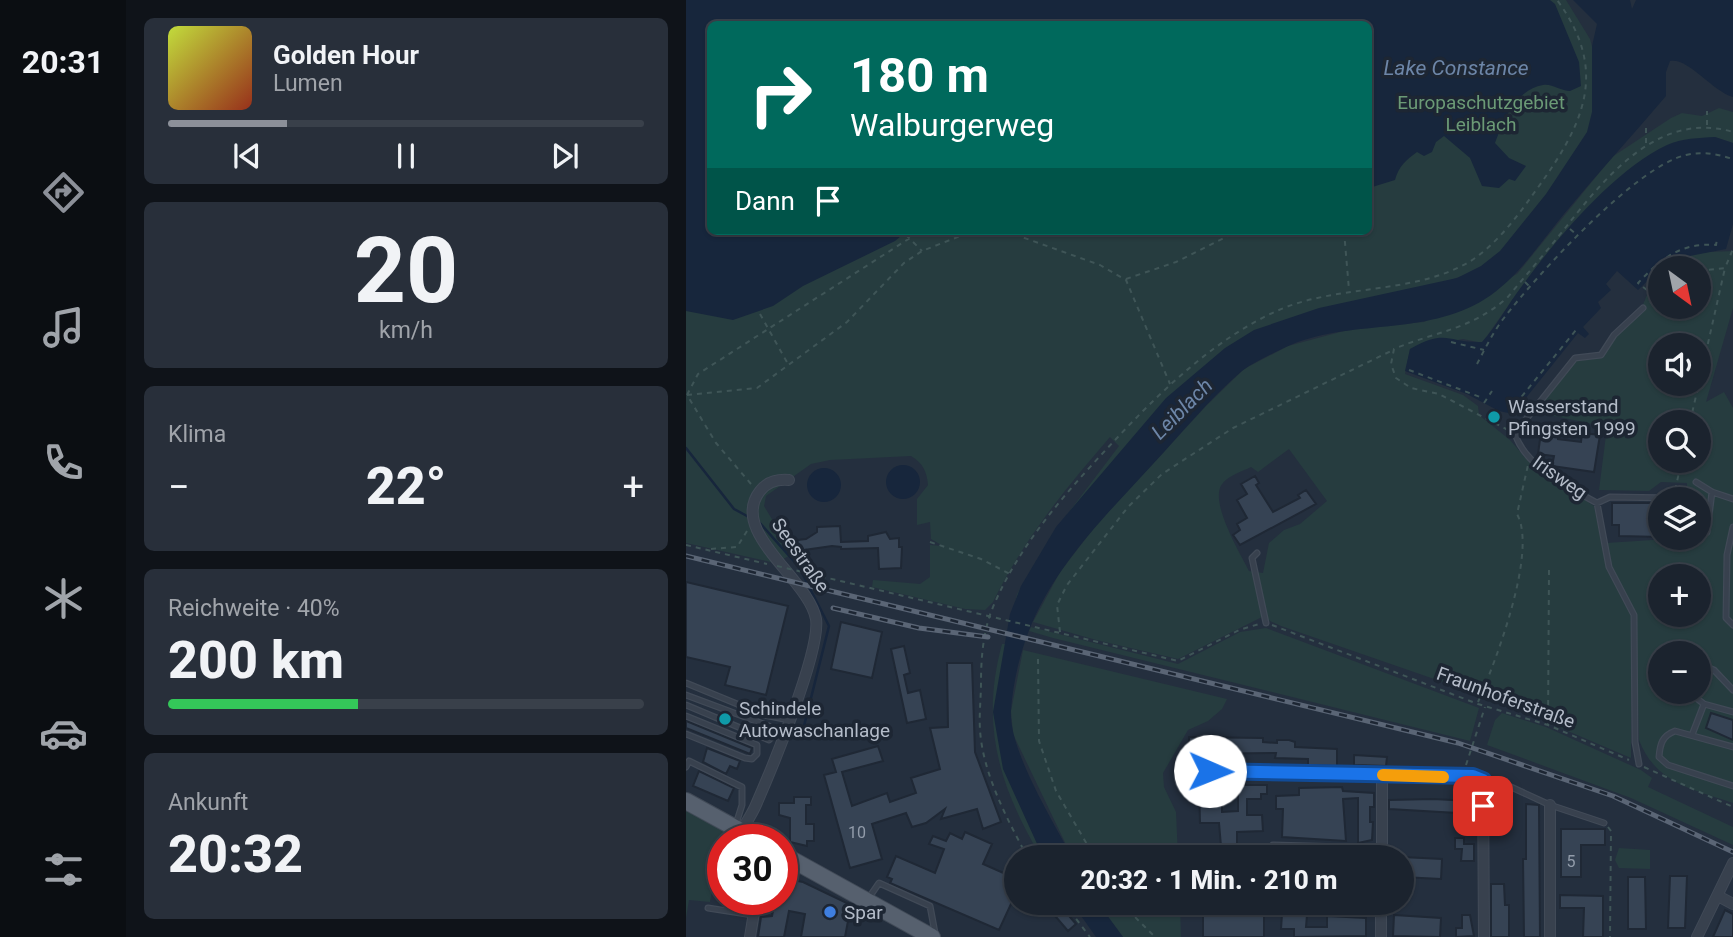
<!DOCTYPE html>
<html lang="de">
<meta charset="utf-8">
<style>
body{margin:0;font-family:Roboto,sans-serif;background:#282f3a;color:#f1f3f6;height:100vh;display:flex;flex-direction:column;font-size:26px;white-space:nowrap}
*{box-sizing:border-box;margin:0}
p{font-size:23px;color:#a0a4aa}
.icon{flex:none;width:38px;height:38px;fill:none;stroke:currentColor;stroke-width:2;stroke-linecap:round;stroke-linejoin:round}
.map{position:relative;flex:1;overflow:hidden}
.sheet{display:flex;flex-direction:column;gap:18px;padding:18px;background:#0f1319;width:560px}
.sheet>*{flex:none}
.banner{position:absolute;left:21px;top:21px;width:665px;height:214px;border-radius:10px;box-shadow:0 2px 5px #0004,0 0 0 2px #39404a;background:#00695c;color:#fff;overflow:hidden}
.needle{width:46px;rotate:147deg}
.buttons{position:absolute;left:962px;top:256px;display:grid;gap:14px}
.buttons a{display:grid;place-items:center;width:63px;height:63px;border-radius:50%;background:#1b232e;box-shadow:0 2px 5px #0004,0 0 0 2px #39404a;font-size:35px}
.speed{position:absolute;left:21px;top:824px;display:flex;gap:14px;font-size:35px;font-weight:700;text-align:center}
.speed>*{display:grid;place-content:center;width:91px;height:91px;border-radius:50%;background:#1b232e;box-shadow:0 2px 5px #0004,0 0 0 2px #39404a;line-height:1}
.speed .limit{border:10px solid #d22;background:#fff;color:#111}
.pin{position:absolute;display:grid;place-items:center;width:60px;height:60px;color:#fff;margin:-30px;border-radius:14px;box-shadow:0 4px 10px #0006}
.me{position:absolute;width:77px;margin:-38px;rotate:91deg;stroke-linejoin:round;filter:drop-shadow(0 0 5px #0008)}
.turn{display:flex;align-items:center;gap:24px;height:147px;padding:0 28px;font-size:32px}
.turn .icon{width:91px;height:91px;stroke-width:2.5}
.turn b{display:block;font-size:49px;line-height:60px}
.then{display:flex;align-items:center;height:66px;padding:0 28px;background:#0003;gap:14px;font-size:26px}
.big{font-size:52px;font-weight:800;line-height:1.1}
.sheet .tile{flex:1;display:flex;flex-direction:column;justify-content:center;gap:10px;min-width:0;padding:0 24px;border-radius:10px;background:#282f3a}
.sheet .dial{align-items:center;gap:0}
.dial b{font-size:91px;line-height:1}
.song{display:flex;align-items:center;gap:21px}
.cover{width:84px;height:84px;border-radius:10px;background:linear-gradient(135deg,hsl(70 70% 55%),hsl(10 70% 35%))}
.played{height:7px;border-radius:4px;background:linear-gradient(90deg,#8c9099 25%,#39404a 25%)}
.keys{display:flex;justify-content:space-around;direction:ltr}
.heat{display:flex;justify-content:space-between;align-items:center;font-size:38px;direction:ltr}
.charge{height:10px;border-radius:5px;background:linear-gradient(90deg,#34c759 40%,#39404a 0)}
.trip{position:absolute;left:318px;top:845px;width:410px;height:70px;border-radius:35px;background:#1b232e;box-shadow:0 2px 5px #0004,0 0 0 2px #39404a;font-weight:800;line-height:70px;text-align:center}
main{display:flex;flex:1;min-height:0}
.dock{display:flex;flex-direction:column;width:126px;justify-content:space-around;align-items:center;background:#0b0e12;color:#a0a4aa}
.dock .icon{width:49px;height:49px}
.dock .on{color:#8c9099}
.dock b{font-size:32px;color:#f1f3f6}
.map>svg:first-child{display:block}
.green{fill:#263c3f;fill-rule:evenodd}
.water{fill:#17263c}
.lines{fill:none;stroke-linecap:round;stroke-linejoin:round}
.stream{stroke:#17263c;stroke-width:2.5}
.building{fill:#364354;stroke:#1f2835;stroke-width:2;fill-rule:evenodd}
.service-casing{stroke:#414a57;stroke-width:7}
.minor-casing{stroke:#414a57;stroke-width:12}
.primary-casing{stroke:#414a57;stroke-width:18}
.path{stroke:#3f5557;stroke-width:2;stroke-dasharray:5 5;stroke-linecap:butt}
.service{stroke:#38414e;stroke-width:4.5}
.minor{stroke:#38414e;stroke-width:10}
.primary{stroke:#56606e;stroke-width:16}
.rail-casing{stroke:#5a6575;stroke-width:5}
.rail{stroke:#1d2633;stroke-width:2.5;stroke-dasharray:8;stroke-linecap:butt}
.path-bridge{stroke:#3f5557;stroke-width:2;stroke-dasharray:5 5;stroke-linecap:butt}
.route-casing{stroke:#114b97;stroke-width:18}
.route{stroke:#1a73e8;stroke-width:12}
.slow{stroke:#f59e0b;stroke-width:12}
.culture-dot{fill:#0f9aa8;stroke:#1d2633;stroke-width:2.5}
.shop-dot{fill:#3f7fe0;stroke:#1d2633;stroke-width:2.5}
.labels{text-anchor:middle;stroke-width:7;stroke-linejoin:round;paint-order:stroke}
.number-label{font-size:16px;fill:#929caa}
.park-label{font-size:19px;fill:#6b9a76;stroke:#1d2633}
.poi-label{font-size:19px;fill:#b4bcc9;stroke:#1d2633;text-anchor:start}
.street-label{font-size:19px;fill:#b4bcc9;stroke:#1d2633}
.water-label{font-size:21px;font-style:italic;fill:#6d86a8;stroke:#1d2633}
</style>
<main>
<nav class="dock">
<b>20:31</b>
<svg class="icon on" aria-label="directions" viewBox="0 0 24 24"><path d="M12 3l9 9-9 9-9-9zM9 14v-3h6M13 9l2 2-2 2"/></svg>
<svg class="icon" aria-label="music" viewBox="0 0 24 24"><path d="M9 18V5l10-2v13"/><circle cx="6" cy="18" r="3"/><circle cx="16" cy="16" r="3"/></svg>
<svg class="icon" aria-label="phone" viewBox="0 0 24 24"><path d="M5 4h4l2 5-3 2q2 4 5 5l2-3 5 2v4C11 20 4 13 5 4z"/></svg>
<svg class="icon" aria-label="climate" viewBox="0 0 24 24"><path d="M12 3v18M4 7l16 10M4 17L20 7"/></svg>
<svg class="icon" aria-label="car" viewBox="0 0 24 24"><path d="M5 17H2v-5l4-1 3-4h7l3 4 3 1v5h-3M9 17h6M6 11h13"/><circle cx="7" cy="17" r="2"/><circle cx="17" cy="17" r="2"/></svg>
<svg class="icon" aria-label="filters" viewBox="0 0 24 24"><path d="M4 7h16M4 17h16"/><circle cx="9" cy="7" r="2"/><circle cx="15" cy="17" r="2"/></svg>
</nav>
<section class="sheet">
<div class="tile">
<div class="song"><i class="cover"></i><div><b>Golden Hour</b><p>Lumen</p></div></div>
<div class="played"></div>
<div class="keys"><svg class="icon" aria-label="previous" viewBox="0 0 24 24"><path d="M18 5L8 12l10 7zM5 5v14"/></svg><svg class="icon" aria-label="pause" viewBox="0 0 24 24"><path d="M8 5v14M16 5v14"/></svg><svg class="icon" aria-label="next" viewBox="0 0 24 24"><path d="M6 5l10 7-10 7zM19 5v14"/></svg></div>
</div>
<div class="tile dial"><b>20</b><p>km/h</p></div>
<div class="tile"><p>Klima</p>
<div class="heat"><a>−</a><b class="big">22°</b><a>+</a></div>
</div>
<div class="tile"><p>Reichweite · 40%</p><b class="big">200 km</b><div class="charge"></div></div>
<div class="tile"><p>Ankunft</p><b class="big">20:32</b></div>
</section>
<div class="map">
<svg width="1047" height="937" viewBox="0 0 1047 937">
<rect width="100%" height="100%" fill="#242f3e"/>
<path class="green" d="M706,0h174l24,39 22,82 -104,139 -256,89 -157,159 -79,135 -9,95 51,119h-17c-42,-71 -61,-132 -39,-213h4l11,-50 36,-61 66,-87 -9,-9c-45,52 -86,102 -117,165l-8,8 -20,-1 -93,-22 1,-7 47,4 10,-7v-32l13,1 -12,-7 -1,-17 -13,3v-26l11,-14c-1,-13 -5,-22 -17,-29l-81,4 -19,4 -45,32 -2,10 29,48 -18,9 -89,-20v-238l187,-74h495l1,-206z
M1033,108l14,4v31l-18,-6 -145,92 -45,53 -43,61 -19,-4 -53,10 -5,25 58,21 15,11 1,9 31,25 20,23 64,43 14,62 24,47 -1,143 -82,-35v-9l-81,-29 -2,5 -185,-64 -13,-6 -2,-5 -88,44 -82,-19 -63,-18 27,-50 37,-48 109,-118 38,-37 44,-23 67,-18 69,-6 93,-48 95,-117 59,-39 11,-5 20,3zM603,449l38,52 -27,23 -16,6 -15,13 -6,30 -14,-2c-9,-18 -36,-63 -29,-83 4,-11 21,-16 31,-21l7,5z
M1047,251v57l-27,94 18,-10 9,16v395c-40,-14 -77,-19 -94,-63l-3,-125 -25,-48 -5,-24 93,-6v-38h-12v-16l-26,-1 -12,9 -50,-1 8,-63 -72,-15 40,-51 27,-3c8,-21 27,-32 39,-50 9,-14 6,-26 20,-40v38h38v-38h-38c17,-17 49,-16 72,-17zM975,345h38v38h-38zM975,422h38v38h-38zM975,576h38v38h-38zM975,653h38v38h-38z
M345,627l147,37 62,-32 26,-4 213,80 -9,33 -417,-103 -24,-7z
M337,650l204,49 -5,10 -14,12 -20,9 -25,43 1,14 12,25 2,45h-106l-59,-123 -2,-23z
M816,713l44,14 95,43 11,8 -4,9 85,40v18l-102,-47 -144,-53 8,-25z
M0,808l62,32h-25v46l-10,-1 -3,17 -21,-2 -3,18z
M933,848l31,2v19l-31,-1 -4,-8z
M412,903h82l1,34h-58z"/>
<path class="water" d="M0,0h864l5,4 24,58 2,24 -11,5c-9,0 -19,-8 -27,-6 -28,5 -39,35 -48,58l14,15 17,8 -11,15 -6,-2 -10,9 -17,-2 -12,-28 -26,-22 -8,6 -4,10 -8,4 -7,-4c-11,8 -18,14 -22,28l-26,8 -1,-164h-658v207h197l-12,10 -92,45 -30,20 -40,14 -47,-9z
M887,0h57l2,9 4,-9h97v97c-21,-6 -45,-40 -63,-36l-4,11v24c-34,40 -69,78 -102,118 -25,30 -46,64 -79,85 -60,38 -136,19 -199,48 -14,7 -32,15 -44,24 -33,28 -60,62 -89,93 -45,49 -94,97 -121,159 -11,26 -19,58 -21,87 -3,39 42,111 61,147h-29l-40,-88 -10,-57 17,-98 11,-28 35,-59 110,-129 59,-50 29,-18 65,-22 138,-30 24,-12 19,-15 46,-57 41,-62 5,-20v-66l5,-22z
M1029,137l18,6v81l-7,25 -57,11 -31,30 -21,-19 -11,13 5,6 -13,12 3,6 -18,19 6,7 -4,4 -7,-5 -65,81 -14,-3 -32,-17 -62,-23 5,-22c37,-21 37,-6 72,-7 15,-16 26,-38 40,-56 34,-47 92,-116 145,-141 15,-7 32,-7 48,-8z
M200 482a17 17 0 1 1 34 0a17 17 0 1 1-34 0Z
M121 485a17 17 0 1 1 34 0a17 17 0 1 1-34 0Z
M386,903h26l25,34h-27z"/>
<g class="lines">
<path class="stream" d="M0,448l48,61 13,7
M73,522l40,45 30,59 -27,108"/>
</g>
<path class="building" d="M855,432l17,2v5l23,3 1,-9 18,2 -6,37 -42,-6 2,-10 -16,-2z
M569,476l4,7 -3,2 17,27 27,-14 -2,-3 8,-5 10,14 -76,41 -7,-10 7,-5 -3,-6 10,-6 -10,-18 10,-6 -6,-10z
M926,503h49v34l-42,-1v-11h-7z
M154,526l1,16 27,-1v-5l18,-4 4,7 9,-1v9h3l-1,21 -22,1 -1,-21 -37,1v-2l-9,-1 -35,5v-11l9,-1 11,-7v-5z
M0,582l102,24 -22,89 -41,-10 5,-18 -44,-10z
M155,622l41,10 -10,46 -41,-9z
M218,646l6,27 -6,2 4,18 12,-3 6,29 -19,4 -16,-74z
M261,663h25l3,89 26,70 -18,7 -6,-20 -36,10 4,-10 -19,14 -14,4 -6,-14 -34,11 10,35 -32,9 -26,-93 12,-3 -4,-13 46,-13 5,15 -41,11 10,34 35,-13 3,9 26,-9 -5,-15 29,-9 -10,-41 18,-1z
M1025,713l22,7v20l-27,-12z
M0,721l66,27 -2,6 -64,-26z
M503,737l74,1v4l14,1v-3h12l6,2v5l42,2v17l-29,-1v-6l-33,-1 1,-5 -87,1z
M21,748l33,13 -3,8 -7,-3 -4,8 -23,-12z
M668,755l33,2 -1,9 -32,-1z
M493,763l15,1 -1,22 -15,-1z
M13,771l35,17 -6,13 -35,-15z
M513,785h68v9h-6v5h-14v16h15l1,16 -26,1v26h-15l-3,-35h-19zM536,794h16v17l-16,1z
M656,787l1,4 31,2v14h-4v15h3l-1,18 -14,3v-45l-15,1 3,42 -64,-4 1,-28h-7v-13l23,-1v-7z
M108,797h17v8h-5v19h8v17h-7v5l-17,-4v-24l-11,-3v-12h15z
M747,799l38,2v4h4v13l-18,3v-8l-68,-4v-9z
M840,804l13,1 1,132h-16l-1,-78h3z
M805,805h18v21h-14v7h-4z
M875,829h44v16h-24v32h-20z
M279,832l27,12 -9,20 34,15v12l-18,39 -109,-47 2,-4 -5,-2 9,-21 39,17 9,-24 -15,-5 4,-8 13,5 4,-8 12,6z
M769,838h9v6h10v17h-13l1,-12h-7z
M716,857l40,2 -1,20 -39,-2z
M984,876h17l-2,52h-17z
M942,877h17l1,52h-18z
M96,878l21,4 48,23 -6,32h-44l4,-23 -16,-3 -5,26h-26l3,-20 11,-1 3,-16h7z
M805,884h13l1,21h4v32h-18z
M874,895l43,1v41h-20l1,-29h-24z
M358,903h14l18,21 -8,7z
M517,903h25v13h36v21h-61z
M1039,910l8,4v23h-20z
M596,914l25,1 -1,12h21v-11l39,2v18l-72,1v-8h-13z
M708,915l47,3 -1,19 -47,-1z
M776,915h8l4,21 -18,1v-9h6z"/>
<g class="lines">
<g class="service-casing">
<path id="service" d="M1010,482l16,10 21,7
M911,503l13,-6 63,1
M1047,527l-6,28 -1,63 7,7
M1021,532l5,-40
M571,553l-5,5 14,65
M1013,664l15,6 19,20
M0,683l78,32 25,5
M1001,691l17,13 29,8
M0,695l83,31 6,8 -6,6 -83,-35
M0,716l71,29v9l-5,5 -7,-1 -59,-24
M1006,735l12,-31
M1047,747l-58,-16c-13,5 -15,13 -16,26l9,8 65,21
M953,764l-4,-22 -1,-127 -25,-48 -12,-64c-27,-15 -74,-38 -82,-70l60,-75 26,-3 13,-20 29,-27
M0,767l3,-6 53,26v18l-6,19
M798,780l14,1 52,24 54,18
M587,858v-13l108,3
M182,899l11,-16 51,23 5,27
M595,903l99,7
M22,908l45,7"/>
</g>
<g class="minor-casing">
<path id="minor" d="M524,771l172,4
M864,805v132
M51,840c5,-12 13,-22 18,-33 15,-34 66,-156 61,-188 -7,-40 -88,-87 -56,-128 7,-9 18,-12 29,-11
M696,858v-83l91,1 10,4 1,157
M1032,896l15,8
M64,937l6,-37
M695,937v-34
M1011,937l36,-74"/>
</g>
<g class="primary-casing">
<path id="primary" d="M0,801l71,39
M96,854l150,83"/>
</g>
<path class="path" d="M1021,125v-14
M960,128v16
M884,229l7,6
M319,231l95,34 26,15 44,104
M658,231l5,59
M220,235l16,16
M1013,271l26,-3 8,-19
M440,279l50,-17 62,-31
M839,282l6,6
M961,290l-9,-7c23,-24 43,-41 78,-38l1,-6
M964,303l11,-7
M74,314l28,50
M765,342l33,8
M791,364c8,-15 16,-32 27,-46 32,-42 132,-152 182,-163 17,-4 30,-1 47,4
M723,370l71,27
M1013,383l26,-115
M1,395l70,-7 90,-66 57,-59 18,-12 51,-20
M798,403l8,-12
M823,412l67,-82
M1004,422l9,-39
M822,430l-69,-36 -28,-6 -15,-10 -5,-14 3,-15c43,-18 76,-19 113,-51 20,-24 40,-47 59,-71 40,-51 94,-117 167,-95
M65,484l-35,-41 -29,-48 11,-21 212,-136
M989,490l7,-30
M244,542l51,17 29,15
M0,545l81,19
M25,549l26,-2 10,-16
M125,574l367,87 61,-31 20,-6
M586,625l206,79 70,21 81,35
M374,632l-3,-27 10,-20 61,-78 34,-33 71,-46 160,-78
M352,659l1,82 17,50 39,67
M792,702c17,-39 60,-150 39,-188l11,-49
M862,725l1,-156
M780,765l19,-58
M958,767l89,40
M922,827l3,4 -1,106
M342,858c-21,-39 -45,-84 -48,-128 -1,-16 1,-32 1,-48 0,-23 2,-48 10,-70 26,-66 78,-123 125,-173 46,-49 101,-102 163,-129 60,-26 133,-15 190,-48 26,-16 48,-45 65,-69 48,-66 77,-120 23,-193
M378,903l26,34
M435,903l34,34"/>
<use href="#service" class="service"/>
<use href="#minor" class="minor"/>
<use href="#primary" class="primary"/>
<g class="rail-casing">
<path id="rail" d="M0,556l772,187 155,53 120,56
M147,608l86,20 69,9"/>
</g>
<use href="#rail" class="rail"/>
<path class="path-bridge" d="M91,566l34,8"/>
</g>
<g class="lines">
<g class="route-casing">
<path id="route" d="M524,771l263,5 10,4v26"/>
</g>
<use href="#route" class="route"/>
<path class="slow" d="M697,775l60,2"/>
</g>
<g class="culture-dot">
<circle cx="808" cy="417" r="7"/>
<circle cx="39" cy="719" r="7"/>
</g>
<circle class="shop-dot" cx="144" cy="912" r="7"/>
<g class="labels">
<g class="number-label">
<text x="171" y="838">10</text>
<text x="885" y="867">5</text>
</g>
<g class="park-label">
<text x="795" y="109">Europaschutzgebiet<tspan x="795" dy="22">Leiblach</tspan></text>
</g>
<g class="poi-label">
<text x="822" y="413">Wasserstand<tspan x="822" dy="22">Pfingsten 1999</tspan></text>
<text x="53" y="715">Schindele<tspan x="53" dy="22">Autowaschanlage</tspan></text>
<text x="158" y="919">Spar</text>
</g>
<g class="street-label">
<text transform="translate(874 477) rotate(35)" y="7">Irisweg</text>
<text transform="translate(115 555) rotate(55)" y="7">Seestraße</text>
<text transform="translate(820 697) rotate(20)" y="7">Fraunhoferstraße</text>
</g>
<g class="water-label">
<text x="770" y="75">Lake Constance</text>
<text transform="translate(496 409) rotate(-45)" y="7">Leiblach</text>
</g>
</g>
</svg>
<div class="buttons">
<a><svg class="needle" viewBox="-14 -14 28 28"><path d="M0-13l5 13h-10z" fill="#e53935"/><path d="M0 13l5-13h-10z" fill="#a0a4aa"/></svg></a>
<a><svg class="icon" aria-label="sound" viewBox="0 0 24 24"><path d="M4 9h4l5-4v14l-5-4H4zM17 9q2 3 0 6"/></svg></a>
<a><svg class="icon" aria-label="search" viewBox="0 0 24 24"><circle cx="10" cy="10" r="6"/><path d="M15 15l6 6"/></svg></a>
<a><svg class="icon" aria-label="layers" viewBox="0 0 24 24"><path d="M12 4l9 5-9 5-9-5zM3 14l9 5 9-5"/></svg></a>
<a>+</a>
<a>−</a>
</div>
<div class="speed"><div class="limit">30</div></div>
<div class="pin" style="left:797px;top:806px;background:#d93025"><svg class="icon" aria-label="arrive" viewBox="0 0 24 24"><path d="M6 21V4h12l-3 4 3 4H6"/></svg></div>
<svg class="me" style="left:524px;top:771px" viewBox="-20 -20 40 40"><circle r="19" fill="#fff"/><path d="M0-13L10 11 0 6-10 11z" fill="#1a73e8"/></svg>
<div class="trip">20:32 · 1 Min. · 210 m</div>
<div class="banner">
<div class="turn"><svg class="icon" aria-label="right" viewBox="0 0 24 24"><path d="M7 20v-9h11M14 6l5 5-5 5"/></svg><div><b>180 m</b>Walburgerweg</div></div>
<div class="then">Dann<svg class="icon" aria-label="arrive" viewBox="0 0 24 24"><path d="M6 21V4h12l-3 4 3 4H6"/></svg></div>
</div>
</div>
</main>
